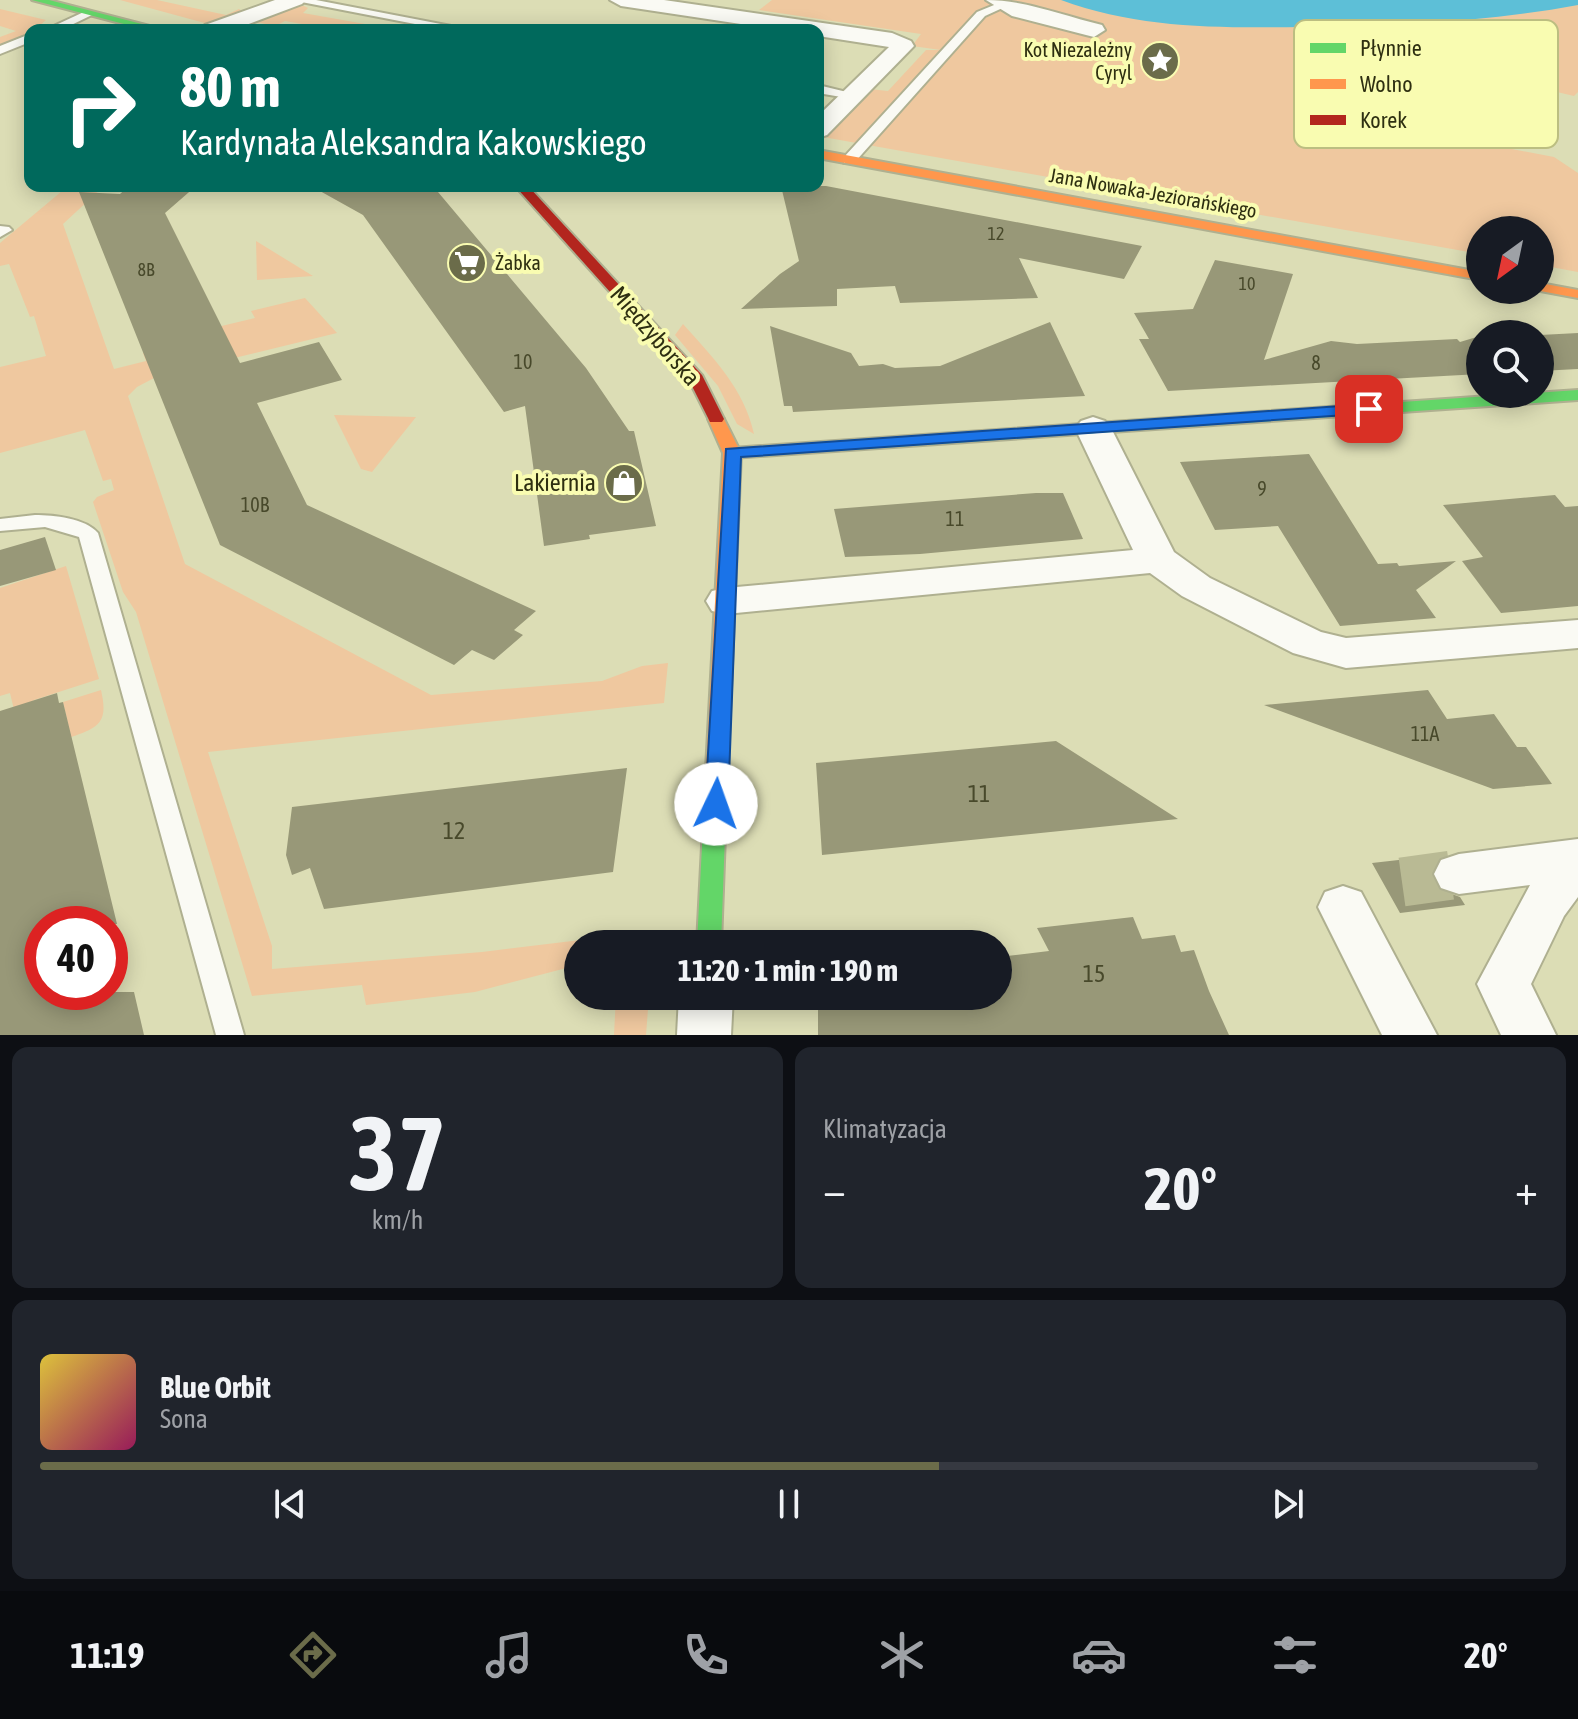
<!DOCTYPE html>
<html lang="pl">
<meta charset="utf-8">
<style>
body{margin:0;font-family:"Asap Condensed",sans-serif;background:#20242c;color:#f1f3f6;height:100vh;display:flex;flex-direction:column;font-size:30px;white-space:nowrap}
*{box-sizing:border-box;margin:0}
p{font-size:26px;color:#9ea1a6}
.icon{flex:none;width:44px;height:44px;fill:none;stroke:currentColor;stroke-width:2;stroke-linecap:round;stroke-linejoin:round}
.map{position:relative;height:1035px;overflow:hidden}
.sheet{display:flex;flex-direction:column;gap:12px;padding:12px;background:#0d0f14;flex:1}
.sheet>*{flex:none}
.hud{position:absolute;left:24px;top:24px;width:800px;height:168px;border-radius:16px;box-shadow:0 4px 20px #0003;background:#00695c;color:#fff;overflow:hidden}
.needle{width:52px;rotate:213deg}
.controls{position:absolute;left:1466px;top:216px;display:grid;gap:16px}
.controls a{display:grid;place-items:center;width:88px;height:88px;border-radius:50%;background:#171b24;box-shadow:0 4px 20px #0003;font-size:40px}
.speed{position:absolute;left:24px;top:906px;display:flex;gap:16px;font-size:40px;font-weight:700;text-align:center}
.speed>*{display:grid;place-content:center;width:104px;height:104px;border-radius:50%;background:#171b24;box-shadow:0 4px 20px #0003;line-height:1}
.speed .limit{border:12px solid #d22;background:#fff;color:#111}
.pin{position:absolute;display:grid;place-items:center;width:68px;height:68px;color:#fff;margin:-34px;border-radius:16px;box-shadow:0 4px 12px #0006}
.me{position:absolute;width:88px;margin:-44px;rotate:3deg;stroke-linejoin:round;filter:drop-shadow(0 0 6px #0008)}
.turn{display:flex;align-items:center;gap:28px;height:168px;padding:0 24px;font-size:36px}
.turn .icon{width:104px;height:104px;stroke-width:2.5}
.turn b{display:block;font-size:56px;line-height:68px}
.big{font-size:60px;font-weight:700;line-height:1.1}
.sheet .card{flex:1;display:flex;flex-direction:column;justify-content:center;gap:12px;min-width:0;padding:0 28px;border-radius:16px;background:#20242c}
.sheet .dial{align-items:center;gap:0}
.dial b{font-size:104px;line-height:1}
.song{display:flex;align-items:center;gap:24px}
.cover{width:96px;height:96px;border-radius:12px;background:linear-gradient(135deg,hsl(50 70% 55%),hsl(330 70% 35%))}
.played{height:8px;border-radius:4px;background:linear-gradient(90deg,#6b6c4a 60%,#363941 60%)}
.keys{display:flex;justify-content:space-around;direction:ltr}
.heat{display:flex;justify-content:space-between;align-items:center;font-size:44px;direction:ltr}
.sheet .tiles{flex:1;display:grid;gap:12px;grid-template-columns:1fr 1fr}
.card:last-child{grid-column:span 2}
.trip{position:absolute;left:564px;top:930px;width:448px;height:80px;border-radius:40px;background:#171b24;box-shadow:0 4px 20px #0003;font-weight:700;line-height:80px;text-align:center}
.tabs{display:flex;height:128px;justify-content:space-around;align-items:center;background:#090b0e;color:#9ea1a6}
.tabs .icon{width:56px;height:56px}
.tabs .on{color:#6b6c4a}
.tabs b{font-size:36px;color:#f1f3f6}
.map>svg:first-child{display:block}
.green{fill:#efc89f}
.water{fill:#5dbfd7}
.lines{fill:none;stroke-linecap:round;stroke-linejoin:round}
.stream{fill:#5dbfd7;fill-rule:evenodd}
.building{fill:#989878}
.street-tunnel{stroke:#b9ba94;stroke-width:49;stroke-dasharray:49 24;stroke-linecap:butt}
.lane-casing{stroke:#afb090;stroke-width:4}
.street-casing{stroke:#afb090;stroke-width:4}
.fast-casing{stroke:#afb090;stroke-width:4}
.slow-casing{stroke:#afb090;stroke-width:4}
.jam-casing{stroke:#afb090;stroke-width:4}
.lane{fill:#fafaf4;fill-rule:evenodd}
.street{fill:#fafaf4;fill-rule:evenodd}
.fast{fill:#63d668;fill-rule:evenodd}
.slow{fill:#ff974d;fill-rule:evenodd}
.jam{fill:#b3261e;fill-rule:evenodd}
.route{fill:#1a73e8;stroke:#114b97;stroke-width:2}
.labels{text-anchor:middle;stroke-width:8;stroke-linejoin:round;paint-order:stroke}
.far-number-label{font-size:18px;fill:#48492b}
.far-poi-label{font-size:20px;fill:#2e2f11;stroke:#f9fcb1;text-anchor:end}
.far-street-label{font-size:20px;fill:#2e2f11;stroke:#f9fcb1}
.number-label{font-size:20px;fill:#48492b}
.street-label{font-size:24px;fill:#2e2f11;stroke:#f9fcb1}
.poi-label{font-size:24px;fill:#2e2f11;stroke:#f9fcb1;text-anchor:end}
.near-number-label{font-size:24px;fill:#48492b}
.key{fill:#f9fcb1;stroke:#bcbe81;stroke-width:2}
.key-label{font-size:22px;fill:#2e2f11}
</style>
<div class="map">
<svg width="1578" height="1035" viewBox="0 0 1578 1035">
<rect width="100%" height="100%" fill="#dcddb5"/>
<path class="green" d="M120,0h37l69,15 13,-6 6,5 -33,11z
M772,0h806v92l-4,4 -51,-12 -53,57 84,16 24,16v99l-38,-7v-35h-60v24l-657,-117 46,-48 19,2 38,-41h15l-29,-4 9,-12 -162,-24z
M304,6l4,2 -5,5 96,17h-62l-52,-9 -10,5 -19,-4 38,-15z
M0,9l46,11 -7,6 5,2 -14,2v4l-30,11v-8l16,-6 -16,-5z
M68,186h36l-41,38 51,145 32,-8 -3,-8 68,-16 -2,-8 46,-11 -4,-7 54,-13 32,35 -181,44 -19,10 -9,9 57,168 246,131 171,-14 40,-15 26,-3 -4,40 -456,49 64,194v23l210,-17 148,-18h17l8,5 -1,5h-76v21l-103,27 -109,13 -4,-20 -110,11 -116,-384 -13,-20 -30,-90 4,-5 17,-7 -3,-11 -8,2 -18,-51 -85,23v-86l46,-11 -12,-40 -4,1 -21,-53 -9,2v-23z
M256,241l57,35 -56,4z
M683,324c30,34 61,64 71,110l-17,-10 -19,-38 -43,-51z
M334,415l82,2 -44,55 -11,-3z
M66,566l33,113 -65,21 -18,18 -6,-25 -10,3v-108z
M101,690c7,31 0,37 -30,47l-8,-35z
M616,996h33l-3,39h-32z"/>
<path class="water" d="M1061,0h517v5c-91,17 -183,21 -275,22 -82,1 -164,2 -242,-27z"/>
<g class="lines">
<path class="stream" d="M1324,46l7,2 3,13 9,12 -1,2h-6l-10,-14z"/>
</g>
<path class="building" d="M129,186h67l-31,27 75,150 79,-21 23,38 -85,23 50,102 229,106 -22,19 9,5 -29,25 -22,-10 -18,15 -234,-120 -141,-353 41,2z
M311,186h115l12,6 148,176 43,63h5l22,95 -67,9 1,4 -46,7 -19,-140 -21,6 -141,-197z
M781,186h45l316,60 -18,33 -105,-21 19,40 -138,5 -5,-17 -58,3v17l-96,3 39,-35 19,-13z
M1215,260l78,14 -29,86 67,-19 26,3 100,-5 3,3 20,-6v38l-312,17 -29,-52h10l-15,-26 59,-4z
M1050,322l35,74 -292,16 -1,-6h-8l-14,-80 81,27 8,13 24,-2 12,4 45,-2z
M1578,333v36l-38,2v-36z
M1309,454l69,110 19,-1 2,3 57,-5 -40,29 20,28 -96,8 -62,-100 -63,4 -35,-68z
M1036,493h27l20,46 -163,15 -75,3 -11,-48z
M1555,495l10,12 13,-1v100l-77,7 -39,-52 21,-4 -40,-52z
M45,537l11,33 -56,16v-36z
M1428,690l19,29 47,-5 23,33h9l26,37 -59,5 -229,-84z
M57,693l2,10 4,-1 54,222h-75v68h92l10,43h-144v-324z
M1056,741l122,78 -356,36 -6,-92z
M627,768l-14,104 -289,37 -14,-41 -18,7 -6,-20 6,-48z
M1434,856l3,5 -6,14 7,14 22,8 5,8 -65,8 -28,-50z
M1133,917l9,22 33,-4 6,17 13,-2 15,41 20,44h-411v-39h180v-39l51,-6 -12,-23z"/>
<g class="lines">
<path class="street-tunnel" d="M1402,882l57,-8"/>
<g class="lane-casing">
<path id="lane" d="M291,0h25l156,30h-26z
M999,3l10,2 -24,11 -131,147h-10v-6l133,-145z
M86,11l10,2 -35,17h-16z
M30,34v8l-30,12v-8z
M818,85l41,10 -6,4 -35,-6z
M0,226l9,1 3,3 -12,7z
M35,515c19,0 50,3 63,18l146,502h-28l-137,-498 -34,-10 -45,4v-12z"/>
</g>
<g class="street-casing">
<path id="street" d="M275,0h31l-4,4 -69,26h-31l3,-5z
M610,0h54l228,33 19,8 3,5 -87,89 -9,3v-22l71,-69 -71,-11v-6h-38l-159,-24z
M986,0c39,0 78,16 116,25l3,5 -11,7 -8,-2 -74,-19z
M1093,417l12,4 6,7 63,124 36,26 111,54 25,6 232,-18v28l-232,20 -53,-15 -111,-57 -32,-23 -424,41 -14,-3 -6,-10 6,-10 14,-3 407,-38 -58,-122 6,-7z
M1578,839v58l-14,19 -33,68 25,51h-55l-24,-51 53,-99 -71,9 -18,-6 -7,-14 7,-14 18,-6z
M1343,886l18,6 76,143h-55l-64,-128 7,-15z
M679,996h54l-2,39h-54z"/>
</g>
<g class="fast-casing">
<path id="fast" d="M32,0h17l116,30h-18z
M1578,390v10l-846,58 -9,-5 9,-5z
M715,798l8,3 3,6 -5,137h-24l7,-137 3,-6z"/>
</g>
<g class="slow-casing">
<path id="slow" d="M818,150l662,122v8l-662,-122z
M1540,283l38,7v8l-43,-8h5z
M716,414l8,5 17,34 -15,354 -3,6 -8,3 -8,-3 -3,-6 19,-354 -15,-34z"/>
</g>
<g class="jam-casing">
<path id="jam" d="M515,186h13l174,189 22,44 -2,3h-12l-21,-42z"/>
</g>
<use href="#lane" class="lane"/>
<use href="#street" class="street"/>
<use href="#fast" class="fast"/>
<use href="#slow" class="slow"/>
<use href="#jam" class="jam"/>
</g>
<path class="route" d="M1369,404l6,2 2,3 -2,4 -634,44 -13,347 -4,6 -8,3 -8,-3 -3,-6 21,-355z"/>
<defs>
<g id="sight-disc" transform="scale(2)"><circle r="9.5" fill="#6b6c4a" stroke="#f9fcb1"/><path d="M0-6L1.8-2.2L6-1.7L2.9 1.2L3.7 5.4L0 3.3L-3.7 5.4L-2.9 1.2L-6-1.7L-1.8-2.2Z" fill="#fff"/></g>
<g id="supermarket-disc" transform="scale(2)"><circle r="9.5" fill="#6b6c4a" stroke="#f9fcb1"/><path d="M-6-5.5h2.5l.6 2H6L4.5 2H-2.5L-4.4-4H-6ZM-1.5 3.2a1.3 1.3 0 1 0 .1 0ZM3 3.2a1.3 1.3 0 1 0 .1 0Z" fill="#fff"/></g>
<g id="shop-disc" transform="scale(2)"><circle r="9.5" fill="#6b6c4a" stroke="#f9fcb1"/><path d="M-5-2.5h2.3a2.7 3.5 0 0 1 5.4 0H5L5.5 6h-11ZM-1.5-2.5h3a1.5 2.3 0 0 0-3 0Z" fill="#fff"/></g>
</defs>
<g fill-rule="evenodd">
<use href="#sight-disc" x="1160" y="61"/>
<use href="#supermarket-disc" x="467" y="263"/>
<use href="#shop-disc" x="624" y="483"/>
</g>
<g class="labels">
<g class="far-number-label">
<text x="996" y="240">12</text>
<text x="146" y="276">8B</text>
<text x="1247" y="290">10</text>
</g>
<g class="far-poi-label">
<text x="1132" y="57">Kot Niezależny<tspan x="1132" dy="23">Cyryl</tspan></text>
<text x="495" y="270" text-anchor="start">Żabka</text>
</g>
<g class="far-street-label">
<text transform="translate(1153 193) rotate(10)" y="7">Jana Nowaka-Jeziorańskiego</text>
</g>
<g class="number-label">
<text x="523" y="369">10</text>
<text x="1316" y="370">8</text>
<text x="1262" y="496">9</text>
<text x="255" y="512">10B</text>
<text x="955" y="526">11</text>
<text x="1425" y="741">11A</text>
</g>
<g class="street-label">
<text transform="translate(655 336) rotate(49)" y="8">Międzyborska</text>
</g>
<g class="poi-label">
<text x="596" y="491">Lakiernia</text>
</g>
<g class="near-number-label">
<text x="979" y="802">11</text>
<text x="454" y="839">12</text>
<text x="1094" y="982">15</text>
</g>
</g>
<rect x="1294" y="20" width="264" height="128" rx="12" class="key"/>
<rect x="1310" y="43" width="36" height="10" fill="#63d668"/>
<rect x="1310" y="79" width="36" height="10" fill="#ff974d"/>
<rect x="1310" y="115" width="36" height="10" fill="#b3261e"/>
<g class="key-label">
<text x="1360" y="56">Płynnie</text>
<text x="1360" y="92">Wolno</text>
<text x="1360" y="128">Korek</text>
</g>
</svg>
<div class="controls">
<a><svg class="needle" viewBox="-14 -14 28 28"><path d="M0-13l5 13h-10z" fill="#e53935"/><path d="M0 13l5-13h-10z" fill="#9ea1a6"/></svg></a>
<a><svg class="icon" aria-label="search" viewBox="0 0 24 24"><circle cx="10" cy="10" r="6"/><path d="M15 15l6 6"/></svg></a>
</div>
<div class="speed"><div class="limit">40</div></div>
<div class="pin" style="left:1369px;top:409px;background:#d93025"><svg class="icon" aria-label="arrive" viewBox="0 0 24 24"><path d="M6 21V4h12l-3 4 3 4H6"/></svg></div>
<svg class="me" style="left:716px;top:804px" viewBox="-20 -20 40 40"><circle r="19" fill="#fff"/><path d="M0-13L10 11 0 6-10 11z" fill="#1a73e8"/></svg>
<div class="trip">11:20 · 1 min · 190 m</div>
<div class="hud">
<div class="turn"><svg class="icon" aria-label="right" viewBox="0 0 24 24"><path d="M7 20v-9h11M14 6l5 5-5 5"/></svg><div><b>80 m</b>Kardynała Aleksandra Kakowskiego</div></div>
</div>
</div>
<section class="sheet">
<div class="tiles">
<div class="card dial"><b>37</b><p>km/h</p></div>
<div class="card"><p>Klimatyzacja</p>
<div class="heat"><a>−</a><b class="big">20°</b><a>+</a></div>
</div>
<div class="card">
<div class="song"><i class="cover"></i><div><b>Blue Orbit</b><p>Sona</p></div></div>
<div class="played"></div>
<div class="keys"><svg class="icon" aria-label="previous" viewBox="0 0 24 24"><path d="M18 5L8 12l10 7zM5 5v14"/></svg><svg class="icon" aria-label="pause" viewBox="0 0 24 24"><path d="M8 5v14M16 5v14"/></svg><svg class="icon" aria-label="next" viewBox="0 0 24 24"><path d="M6 5l10 7-10 7zM19 5v14"/></svg></div>
</div>
</div>
</section>
<nav class="tabs">
<b>11:19</b>
<svg class="icon on" aria-label="directions" viewBox="0 0 24 24"><path d="M12 3l9 9-9 9-9-9zM9 14v-3h6M13 9l2 2-2 2"/></svg>
<svg class="icon" aria-label="music" viewBox="0 0 24 24"><path d="M9 18V5l10-2v13"/><circle cx="6" cy="18" r="3"/><circle cx="16" cy="16" r="3"/></svg>
<svg class="icon" aria-label="phone" viewBox="0 0 24 24"><path d="M5 4h4l2 5-3 2q2 4 5 5l2-3 5 2v4C11 20 4 13 5 4z"/></svg>
<svg class="icon" aria-label="climate" viewBox="0 0 24 24"><path d="M12 3v18M4 7l16 10M4 17L20 7"/></svg>
<svg class="icon" aria-label="car" viewBox="0 0 24 24"><path d="M5 17H2v-5l4-1 3-4h7l3 4 3 1v5h-3M9 17h6M6 11h13"/><circle cx="7" cy="17" r="2"/><circle cx="17" cy="17" r="2"/></svg>
<svg class="icon" aria-label="filters" viewBox="0 0 24 24"><path d="M4 7h16M4 17h16"/><circle cx="9" cy="7" r="2"/><circle cx="15" cy="17" r="2"/></svg>
<b>20°</b>
</nav>
